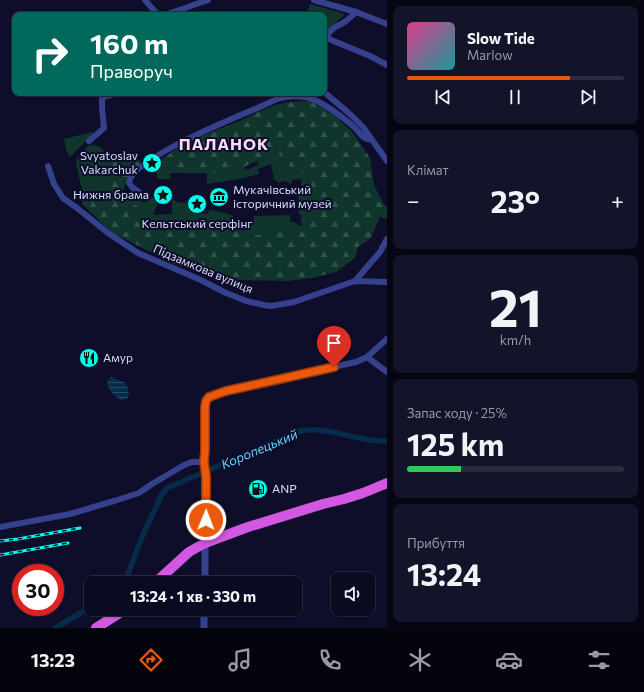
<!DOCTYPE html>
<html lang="uk">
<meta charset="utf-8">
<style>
body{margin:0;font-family:Commissioner,sans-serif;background:#131329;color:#f1f3f6;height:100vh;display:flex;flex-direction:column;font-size:15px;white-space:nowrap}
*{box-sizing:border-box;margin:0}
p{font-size:13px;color:#999aa5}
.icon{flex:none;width:22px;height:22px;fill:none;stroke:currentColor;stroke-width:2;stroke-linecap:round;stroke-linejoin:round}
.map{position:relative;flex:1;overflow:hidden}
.details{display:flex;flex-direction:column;gap:6px;padding:6px;background:#060612;width:257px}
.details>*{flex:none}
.banner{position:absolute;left:12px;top:12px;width:315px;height:84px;border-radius:8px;box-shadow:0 1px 3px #0004,0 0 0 1px #2a2b3e;background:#00695c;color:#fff;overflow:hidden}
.controls{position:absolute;left:331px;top:572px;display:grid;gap:8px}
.controls a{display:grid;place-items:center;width:44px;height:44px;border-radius:8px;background:#0a0a20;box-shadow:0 1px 3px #0004,0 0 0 1px #2a2b3e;font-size:20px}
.speed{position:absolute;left:12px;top:564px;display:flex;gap:8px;font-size:20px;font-weight:700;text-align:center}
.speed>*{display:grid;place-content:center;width:52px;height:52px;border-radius:50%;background:#0a0a20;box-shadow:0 1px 3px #0004,0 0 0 1px #2a2b3e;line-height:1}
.speed .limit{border:6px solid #d22;background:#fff;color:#111}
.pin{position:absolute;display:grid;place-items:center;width:34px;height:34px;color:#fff;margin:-41px -17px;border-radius:50% 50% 50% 0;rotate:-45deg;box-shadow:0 0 4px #0007}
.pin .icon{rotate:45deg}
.me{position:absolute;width:44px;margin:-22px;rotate:1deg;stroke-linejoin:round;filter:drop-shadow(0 0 3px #0008)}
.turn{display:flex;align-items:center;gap:14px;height:84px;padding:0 12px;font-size:18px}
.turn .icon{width:52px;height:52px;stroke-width:2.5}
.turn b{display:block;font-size:28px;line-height:34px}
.big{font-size:30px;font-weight:700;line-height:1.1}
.details .widget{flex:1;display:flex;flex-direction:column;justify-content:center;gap:6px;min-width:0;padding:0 14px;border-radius:8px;background:#131329}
.details .dial{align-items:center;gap:0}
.dial b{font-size:52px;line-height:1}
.song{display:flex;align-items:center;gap:12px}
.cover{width:48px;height:48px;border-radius:6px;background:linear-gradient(135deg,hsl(330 70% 55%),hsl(180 70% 35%))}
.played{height:4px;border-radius:2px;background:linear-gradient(90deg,#ea580c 75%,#2a2b3e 75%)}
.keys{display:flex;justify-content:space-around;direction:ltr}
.heat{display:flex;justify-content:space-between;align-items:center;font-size:22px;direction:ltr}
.charge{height:6px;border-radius:3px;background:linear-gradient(90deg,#34c759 25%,#2a2b3e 0)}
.trip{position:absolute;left:84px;top:576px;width:218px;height:40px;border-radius:8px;background:#0a0a20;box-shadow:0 1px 3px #0004,0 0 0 1px #2a2b3e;font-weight:700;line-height:40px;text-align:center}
.tab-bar{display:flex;height:64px;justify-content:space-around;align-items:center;background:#04040d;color:#999aa5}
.tab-bar .icon{width:28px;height:28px}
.tab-bar .current{color:#ea580c}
.tab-bar b{font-size:18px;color:#f1f3f6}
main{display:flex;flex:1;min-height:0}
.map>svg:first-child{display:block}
.green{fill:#10352d}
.forest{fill:url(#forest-firs)}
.water{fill:url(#water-rules)}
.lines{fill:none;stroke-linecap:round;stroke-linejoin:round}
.canal{stroke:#062b4b;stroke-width:5.5}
.minor{stroke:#35418d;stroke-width:6}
.tertiary{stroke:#35418d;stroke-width:7}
.trunk{stroke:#d258e2;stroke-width:10}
.rail-casing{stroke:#03ffec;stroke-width:3}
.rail{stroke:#0e0e2a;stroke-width:1.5;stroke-dasharray:4.5;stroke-linecap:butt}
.route-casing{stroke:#983908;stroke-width:10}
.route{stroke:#ea580c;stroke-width:7}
.labels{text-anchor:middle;stroke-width:4;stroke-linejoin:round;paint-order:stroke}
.poi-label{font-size:12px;fill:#d7daff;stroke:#0e0e2a;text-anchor:start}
.street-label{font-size:12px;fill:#d7daff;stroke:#0e0e2a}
.water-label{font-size:13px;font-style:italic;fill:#65d3ff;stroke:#0e0e2a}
.district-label{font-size:16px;font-weight:bold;letter-spacing:1px;fill:#ffd9f8;stroke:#0e0e2a}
</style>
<main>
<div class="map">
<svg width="387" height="628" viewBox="0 0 387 628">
<defs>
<pattern id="forest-firs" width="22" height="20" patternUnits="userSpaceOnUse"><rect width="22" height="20" fill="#10352d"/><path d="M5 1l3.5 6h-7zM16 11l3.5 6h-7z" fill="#32524c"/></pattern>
<pattern id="water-rules" width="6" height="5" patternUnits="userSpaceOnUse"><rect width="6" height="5" fill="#062b4b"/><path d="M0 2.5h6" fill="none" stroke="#2a4966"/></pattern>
</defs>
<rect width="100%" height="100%" fill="#0e0e2a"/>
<path class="green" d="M310,4l35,10 -20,19h-1v-18h-17z
M92,132l1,2 -23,23 -3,-4 -3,-14z
M92,145l9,2 18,30 -18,10 -19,1 -1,-2 -5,-23 1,-5 11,-12z
M277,152c6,6 12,12 15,20l16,2 1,18 6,15v4l-10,11 -4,3 1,-3 -2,-2 2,-5h-3l-1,-22 3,-1v-13l-9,1v4l-7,-3 -7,2 -1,-2 -3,-1 -3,-16 -13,5 1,5 -19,5 -33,5v-11h23l14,-7 2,4 12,-5 -1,-4z
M166,167l5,6 -2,2 3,4h-15l-1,-11z
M133,196l12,7 2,-5 16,-1v3h-4l-6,15 19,-1v-15l5,3 8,1 3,-4 12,-1v2l-4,1 -5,12 17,1 1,-4 13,2 12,4 -1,3 10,6 11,-1v-8l36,-1v6l6,2 2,2h2l-2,2 -39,8 -18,-2 -22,-11 -35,-1 -8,5 -20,1 -15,-9 -12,-18z"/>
<path class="forest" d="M309,101l16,8 10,7 18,17 17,25 4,27 10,20 3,2v12l-7,-2 -9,21 -13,9 -3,11 -19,14 -24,6 -24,3 -49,-1 -63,-15 -65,-33 -29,-28v-16l19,-1 18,-10 -14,-24 28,1 9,10 -14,13 -5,14 6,9 14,10 -2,8 15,9 20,-1 8,-5 35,1 22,11 18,2 7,-6 32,-2 7,-5 10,-11v-4l-6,-15 -1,-18 -16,-2c-2,-8 -9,-14 -15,-20l-47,21h-59l-5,-6 -17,1 29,-20 19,-10 45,-18 12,-6 21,-9 13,-3z"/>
<path class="water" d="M111,377l15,6 3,8 -1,7 -6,3c-8,-5 -14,-10 -15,-20z"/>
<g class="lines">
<path class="canal" d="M122,583l6,-9 14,-37 20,-43 5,-6 130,-56c28,-9 60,11 90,9
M55,628l36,-21"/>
<path class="minor" d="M145,0l13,15
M314,0l42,12 31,12
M165,15l43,-15
M324,37l46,19 17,9
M327,38c2,-10 12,-12 19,-17 4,-3 7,-6 10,-9
M324,92l27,23 12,12 24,34
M89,141l15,-13 -2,-20v-11l16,-4
M48,166l6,18 9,14 14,10 31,25 30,20 63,27 23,12 22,9 18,4 7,1 23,-4 61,-21 25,-29 7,-13
M147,195l-3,1 -12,-9 -3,-4c1,-23 105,-65 126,-74 8,-3 17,-8 25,-11 8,-2 17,-2 25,-1 14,2 38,20 49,30 7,7 7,11 18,13
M355,281l32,1
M367,357l20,15
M0,527l70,-13 44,-13 25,-8 13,-9 32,-19 8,-3h12
M205,543l1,-51v-16l-2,-14 1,-11v-44l1,-6 3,-4 17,-6 130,-29 11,-5 20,-18"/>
<path class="tertiary" d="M205,583v-40
M204,628v-19"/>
<path class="trunk" d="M155,583l34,-31 16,-9 43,-16 75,-23 21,-5 19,-6 24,-10
M96,628l30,-19"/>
<g class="rail-casing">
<path id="rail" d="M0,541l18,-2 62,-11
M0,555l68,-12"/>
</g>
<use href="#rail" class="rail"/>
</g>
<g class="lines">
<g class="route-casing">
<path id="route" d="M206,520v-44l-2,-14 1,-11v-44l1,-6 3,-4 17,-6 108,-24"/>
</g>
<use href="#route" class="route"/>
</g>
<defs>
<g id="sight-disc" transform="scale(1)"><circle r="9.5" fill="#03ffec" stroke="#0e0e2a"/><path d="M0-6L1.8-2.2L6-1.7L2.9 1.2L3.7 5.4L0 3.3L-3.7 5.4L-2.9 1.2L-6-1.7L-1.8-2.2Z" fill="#111"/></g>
<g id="museum-disc" transform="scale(1)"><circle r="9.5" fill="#03ffec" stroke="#0e0e2a"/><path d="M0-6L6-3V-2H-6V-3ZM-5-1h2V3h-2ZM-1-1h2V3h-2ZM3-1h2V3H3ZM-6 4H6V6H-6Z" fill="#111"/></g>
<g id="restaurant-disc" transform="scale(1)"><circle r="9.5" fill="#03ffec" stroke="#0e0e2a"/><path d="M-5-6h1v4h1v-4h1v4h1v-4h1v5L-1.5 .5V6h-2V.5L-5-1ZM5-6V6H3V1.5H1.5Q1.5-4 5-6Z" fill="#111"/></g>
<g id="fuel-disc" transform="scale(1)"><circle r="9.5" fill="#03ffec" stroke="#0e0e2a"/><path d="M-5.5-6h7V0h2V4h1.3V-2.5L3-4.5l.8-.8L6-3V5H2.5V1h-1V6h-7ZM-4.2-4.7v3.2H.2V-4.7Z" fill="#111"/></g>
</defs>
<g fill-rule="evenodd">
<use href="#sight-disc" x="152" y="163"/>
<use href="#sight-disc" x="163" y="195"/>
<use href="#museum-disc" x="219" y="197"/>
<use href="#sight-disc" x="197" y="204"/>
<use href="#restaurant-disc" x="89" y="358"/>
<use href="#fuel-disc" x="258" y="489"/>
</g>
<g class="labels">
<g class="poi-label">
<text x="138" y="160" text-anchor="end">Svyatoslav<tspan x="138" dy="14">Vakarchuk</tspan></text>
<text x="233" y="194">Мукачівський<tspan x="233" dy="14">історичний музей</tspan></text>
<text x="149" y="199" text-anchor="end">Нижня брама</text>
<text x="197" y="228" text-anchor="middle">Кельтський серфінг</text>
<text x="103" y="362">Амур</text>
<text x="272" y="493">ANP</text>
</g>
<g class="street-label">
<text transform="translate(203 269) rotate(23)" y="4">Підзамкова вулиця</text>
</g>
<g class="water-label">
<text transform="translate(259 449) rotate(-23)" y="5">Коропецький</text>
</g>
<g class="district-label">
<text x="224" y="150">ПАЛАНОК</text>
</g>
</g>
</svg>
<div class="controls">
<a><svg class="icon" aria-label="sound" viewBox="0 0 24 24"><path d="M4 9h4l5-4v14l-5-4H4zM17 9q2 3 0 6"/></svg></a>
</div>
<div class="speed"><div class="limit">30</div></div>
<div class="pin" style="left:334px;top:367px;background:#d93025"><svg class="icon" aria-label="arrive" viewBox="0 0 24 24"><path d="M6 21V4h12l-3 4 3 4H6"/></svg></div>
<svg class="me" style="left:206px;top:520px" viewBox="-20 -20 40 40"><circle r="17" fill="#ea580c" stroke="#fff" stroke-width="3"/><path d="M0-11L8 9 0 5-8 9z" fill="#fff"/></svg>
<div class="trip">13:24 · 1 хв · 330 m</div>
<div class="banner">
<div class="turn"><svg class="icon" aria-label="right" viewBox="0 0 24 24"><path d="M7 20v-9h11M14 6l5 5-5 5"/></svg><div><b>160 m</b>Праворуч</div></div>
</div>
</div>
<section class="details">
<div class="widget">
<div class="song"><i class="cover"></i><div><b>Slow Tide</b><p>Marlow</p></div></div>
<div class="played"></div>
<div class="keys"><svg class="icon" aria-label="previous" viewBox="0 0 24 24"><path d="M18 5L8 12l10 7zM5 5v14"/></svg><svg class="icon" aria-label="pause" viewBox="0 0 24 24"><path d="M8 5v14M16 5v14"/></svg><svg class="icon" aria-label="next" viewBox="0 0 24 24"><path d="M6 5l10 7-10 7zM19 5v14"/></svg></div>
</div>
<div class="widget"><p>Клімат</p>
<div class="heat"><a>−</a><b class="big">23°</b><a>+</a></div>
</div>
<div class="widget dial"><b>21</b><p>km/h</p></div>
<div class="widget"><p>Запас ходу · 25%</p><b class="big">125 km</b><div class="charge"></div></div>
<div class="widget"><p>Прибуття</p><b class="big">13:24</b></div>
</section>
</main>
<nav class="tab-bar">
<b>13:23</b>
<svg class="icon current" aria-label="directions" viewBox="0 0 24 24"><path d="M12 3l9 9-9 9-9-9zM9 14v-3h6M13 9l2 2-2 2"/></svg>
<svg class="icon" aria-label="music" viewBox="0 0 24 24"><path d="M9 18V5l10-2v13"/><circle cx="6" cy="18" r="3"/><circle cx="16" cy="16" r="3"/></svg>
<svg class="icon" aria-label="phone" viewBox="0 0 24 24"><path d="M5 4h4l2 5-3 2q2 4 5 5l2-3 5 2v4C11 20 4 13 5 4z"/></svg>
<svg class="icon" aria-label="climate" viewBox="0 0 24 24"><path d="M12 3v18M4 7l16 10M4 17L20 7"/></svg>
<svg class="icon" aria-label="car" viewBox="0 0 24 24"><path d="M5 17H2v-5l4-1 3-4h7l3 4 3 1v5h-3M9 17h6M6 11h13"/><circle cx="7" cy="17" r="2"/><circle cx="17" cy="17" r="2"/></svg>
<svg class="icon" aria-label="filters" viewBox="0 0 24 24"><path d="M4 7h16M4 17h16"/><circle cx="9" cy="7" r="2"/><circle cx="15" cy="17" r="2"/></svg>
</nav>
